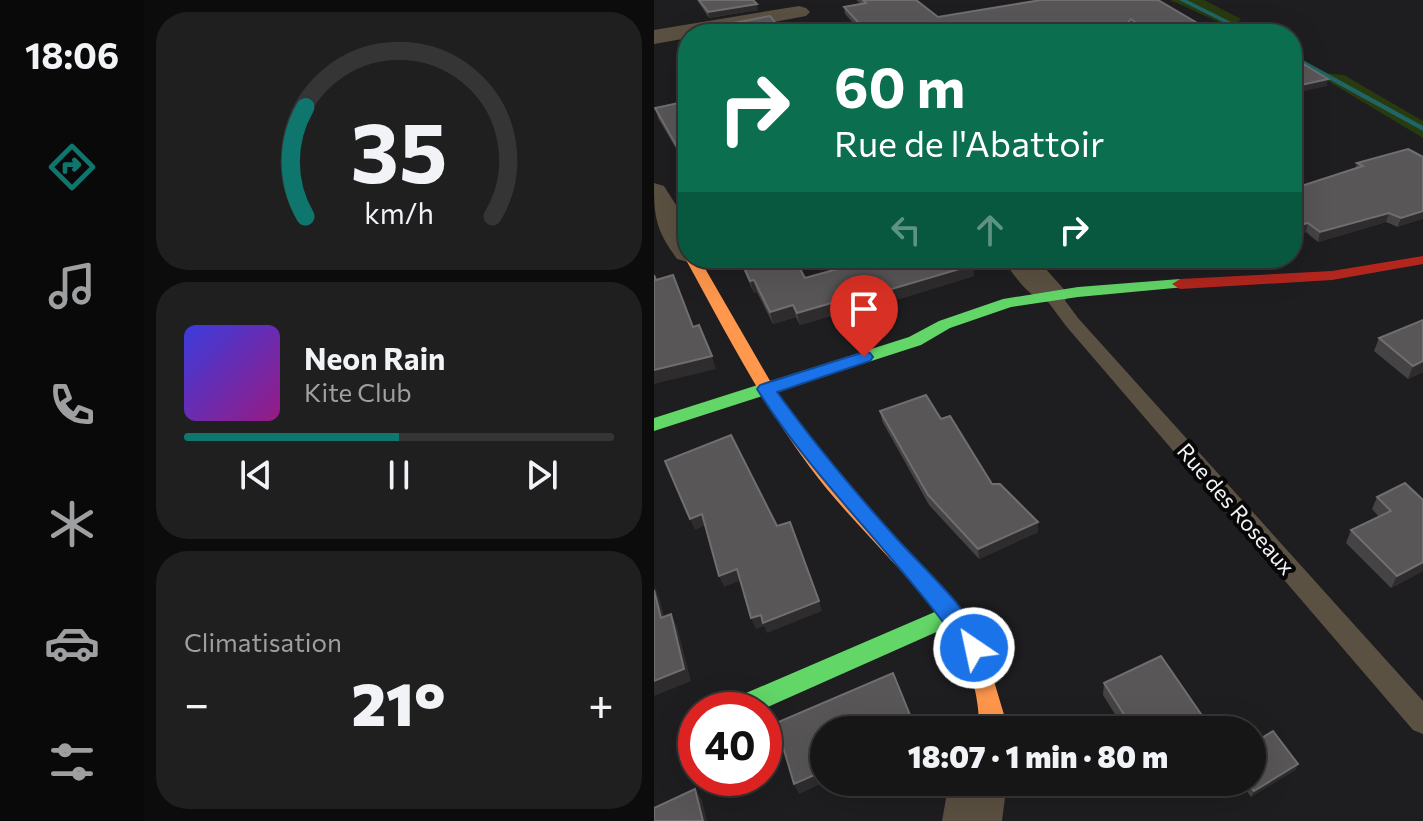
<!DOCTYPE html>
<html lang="fr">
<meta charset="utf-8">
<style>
body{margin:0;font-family:Commissioner,sans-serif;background:#1f1f20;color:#f1f3f6;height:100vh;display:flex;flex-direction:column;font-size:30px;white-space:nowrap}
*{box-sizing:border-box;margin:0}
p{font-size:26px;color:#9e9fa1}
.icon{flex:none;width:44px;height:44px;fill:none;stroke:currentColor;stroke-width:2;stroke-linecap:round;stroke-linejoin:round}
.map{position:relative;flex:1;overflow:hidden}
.details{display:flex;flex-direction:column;gap:12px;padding:12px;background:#0c0c0d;width:510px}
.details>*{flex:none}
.hud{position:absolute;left:24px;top:24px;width:624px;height:244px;border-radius:32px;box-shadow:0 8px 32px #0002,0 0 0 2px #353536;background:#0b6e4f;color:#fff;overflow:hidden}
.speed{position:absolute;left:24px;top:692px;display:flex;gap:16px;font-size:40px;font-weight:700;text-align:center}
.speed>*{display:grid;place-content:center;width:104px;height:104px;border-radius:50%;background:#161617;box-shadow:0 8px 32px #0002,0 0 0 2px #353536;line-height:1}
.speed .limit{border:12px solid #d22;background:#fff;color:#111}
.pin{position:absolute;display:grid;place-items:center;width:68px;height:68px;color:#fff;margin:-82px -34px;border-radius:50% 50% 50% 0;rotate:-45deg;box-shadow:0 0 8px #0007}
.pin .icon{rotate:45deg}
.me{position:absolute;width:88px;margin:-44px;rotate:326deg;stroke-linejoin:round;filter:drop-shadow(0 0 6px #0008)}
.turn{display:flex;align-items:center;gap:28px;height:168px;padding:0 24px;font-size:36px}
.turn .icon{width:104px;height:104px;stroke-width:2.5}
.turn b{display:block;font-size:56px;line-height:68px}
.lanes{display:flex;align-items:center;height:76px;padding:0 24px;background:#0003;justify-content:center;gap:40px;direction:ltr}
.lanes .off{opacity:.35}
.big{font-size:60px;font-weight:800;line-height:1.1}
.details .tile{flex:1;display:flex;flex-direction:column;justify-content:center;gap:12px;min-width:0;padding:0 28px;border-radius:32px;background:#1f1f20}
.details .dial{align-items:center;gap:0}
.dial svg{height:208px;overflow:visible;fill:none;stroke:#353536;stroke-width:7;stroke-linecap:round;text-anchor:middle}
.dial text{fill:#f1f3f6;stroke:none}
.song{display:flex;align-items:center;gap:24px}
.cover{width:96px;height:96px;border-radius:12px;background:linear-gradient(135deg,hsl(240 70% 55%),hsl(310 70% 35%))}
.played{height:8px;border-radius:4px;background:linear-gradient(90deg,#0f766e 50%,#353536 50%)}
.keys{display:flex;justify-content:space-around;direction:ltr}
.heat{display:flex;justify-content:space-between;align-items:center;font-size:44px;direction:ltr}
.trip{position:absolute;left:156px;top:716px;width:456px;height:80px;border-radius:40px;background:#161617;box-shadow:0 8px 32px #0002,0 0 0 2px #353536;font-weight:800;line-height:80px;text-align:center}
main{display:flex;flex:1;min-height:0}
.dock{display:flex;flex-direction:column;width:144px;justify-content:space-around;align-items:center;background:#090909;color:#9e9fa1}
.dock .icon{width:56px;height:56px}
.dock .on{color:#0f766e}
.dock b{font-size:36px;color:#f1f3f6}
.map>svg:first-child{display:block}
.green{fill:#283a0f}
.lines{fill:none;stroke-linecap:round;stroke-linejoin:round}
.stream{fill:#206566;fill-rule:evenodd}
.lane{fill:#5b5142;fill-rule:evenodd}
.street{fill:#5b5142;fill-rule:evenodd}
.fast{fill:#63d668;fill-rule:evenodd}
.slow{fill:#ff974d;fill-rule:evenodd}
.jam{fill:#b3261e;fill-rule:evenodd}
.wall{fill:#454344}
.shaded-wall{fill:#2e2c2d}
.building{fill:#585657;stroke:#706e70;stroke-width:2}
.route{fill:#1a73e8;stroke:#114b97;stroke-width:2}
.labels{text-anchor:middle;stroke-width:8;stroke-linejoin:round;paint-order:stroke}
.street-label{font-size:22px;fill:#f4f2f5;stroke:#080708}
</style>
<main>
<nav class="dock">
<b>18:06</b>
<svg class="icon on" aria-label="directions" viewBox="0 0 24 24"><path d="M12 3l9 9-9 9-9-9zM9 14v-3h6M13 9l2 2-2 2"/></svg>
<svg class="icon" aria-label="music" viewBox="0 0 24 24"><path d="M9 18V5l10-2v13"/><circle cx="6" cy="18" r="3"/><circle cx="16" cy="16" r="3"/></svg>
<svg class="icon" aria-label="phone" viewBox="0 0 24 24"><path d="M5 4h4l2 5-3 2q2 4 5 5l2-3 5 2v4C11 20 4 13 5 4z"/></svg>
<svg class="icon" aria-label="climate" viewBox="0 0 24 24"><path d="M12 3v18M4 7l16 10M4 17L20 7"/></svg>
<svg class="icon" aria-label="car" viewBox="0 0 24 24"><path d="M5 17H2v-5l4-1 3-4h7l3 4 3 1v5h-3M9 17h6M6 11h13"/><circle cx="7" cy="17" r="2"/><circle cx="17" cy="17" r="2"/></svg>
<svg class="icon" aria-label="filters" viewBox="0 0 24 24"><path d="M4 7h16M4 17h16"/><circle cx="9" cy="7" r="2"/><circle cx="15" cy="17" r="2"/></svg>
</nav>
<section class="details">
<div class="tile dial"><svg viewBox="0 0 100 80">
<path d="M14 69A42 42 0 1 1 86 69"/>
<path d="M14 69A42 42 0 0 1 14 27" stroke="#0f766e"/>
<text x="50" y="56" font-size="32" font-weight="700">35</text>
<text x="50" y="72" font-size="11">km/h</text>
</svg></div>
<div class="tile">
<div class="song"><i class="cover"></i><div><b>Neon Rain</b><p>Kite Club</p></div></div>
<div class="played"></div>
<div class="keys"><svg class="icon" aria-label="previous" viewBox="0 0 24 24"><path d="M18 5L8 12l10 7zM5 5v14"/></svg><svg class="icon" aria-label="pause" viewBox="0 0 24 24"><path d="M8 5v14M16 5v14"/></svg><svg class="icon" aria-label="next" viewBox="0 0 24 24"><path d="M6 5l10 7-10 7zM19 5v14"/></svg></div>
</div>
<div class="tile"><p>Climatisation</p>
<div class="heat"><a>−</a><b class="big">21°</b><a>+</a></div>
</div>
</section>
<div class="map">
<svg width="769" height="821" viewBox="0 0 769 821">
<rect width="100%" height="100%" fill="#1e1d1f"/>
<path class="green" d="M516,0h34l37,19 -9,9z
M659,72l31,3 79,46v17z"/>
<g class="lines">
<path class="stream" d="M525,0h8l68,34h-8z
M638,54l131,72v5l-131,-72z"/>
<path class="lane" d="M398,290l6,1 20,27 345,383v33l-10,-4 -347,-404 -23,-31z"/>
<path class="street" d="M145,6l7,2 4,4 -4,4 -97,18h-21v4l-34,6v-14z
M0,183l10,3 24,38v34l11,1 -11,3 -11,-3c-21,-29 -23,-41 -23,-76z
M348,258h34l33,37 -5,7c-28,7 -47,-22 -62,-44z
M295,782h58l-5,39h-60z"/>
<path class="fast" d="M526,279l8,5 -3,3 -107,10 -67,10 -61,21 -29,17 -267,86v-13l255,-81 30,-16 64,-22 75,-12z
M297,605l8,3 3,7 -3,7 -198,88h-22l-3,-6 3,-8z"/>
<path class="slow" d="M33,255l1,3h11l74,128 51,72 135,150 23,33 23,77 -3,12h-24c4,-17 -7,-66 -17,-82 -41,-67 -105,-118 -152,-182 -48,-65 -85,-137 -124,-208z"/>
<path class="jam" d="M769,256v8l-91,16 -152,9 -8,-5 8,-5 152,-8z"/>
</g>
<path class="wall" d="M43,0h56l5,10 -49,8z
M202,0h60l22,17 103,-17 175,34h-75l-11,-8 -6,8h-261l-18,-20 -1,-7 17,-3z
M34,101v68l-30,-51 -3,-10z
M769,157l-25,70 -12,-5 -68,20 -12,-10 -14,4v-47l63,-20 2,-6z
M84,258h56l11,20 169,-2 -111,34 -2,-3 -61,18 -4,-8 -23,7 -16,-32 -3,1z
M769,320v52l-15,7 -34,-28 5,-13z
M226,411l61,8 51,65 46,48 -59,27 -50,-54 -47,-84z
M723,497l46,3v71l-32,17 -45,-45 5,-13 28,-13 -7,-8z
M450,683l108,47h-87l-22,-35z
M644,764l-3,6 -44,27 -10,-15h11z"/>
<path class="shaded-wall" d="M103,4l1,6 -49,8 -1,-6z
M477,19l-1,7 -6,8h-5z
M674,79l-1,7 -35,8v-7z
M769,211v8l-25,8 3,-9z
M735,213l-3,9 -68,20 2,-10z
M654,223l-2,9 -14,4v-9z
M442,258h17l-18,5z
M319,265l1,11 -111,34 -2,-12z
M100,280l3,12 -3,1 -4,-12z
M205,295l2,12 -61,18 -3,-12z
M139,305l3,12 -23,7 -3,-12z
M58,356l4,13 -62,15v-14z
M769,361v11l-15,7 5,-13z
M48,514l4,11 -11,5 -5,-11z
M384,522v10l-59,27 -1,-10z
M769,562v9l-32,17 6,-12z
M83,569l4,11 -17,7 -5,-11z
M0,585l4,9 10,36 -7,-12z
M165,601l3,10 -55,22 -3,-7 -8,3 -5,-11 10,-3z
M17,614l6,12 14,55 -37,15v-15z
M258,720l2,10h-23z
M485,720l-2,10h-8l1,-6z
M644,764l-3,6 -44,27 3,-6z
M170,771v11h1l-26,12 -5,-10z
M41,789l7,11 5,21h-4z"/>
<path class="building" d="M45,0h54l4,4 -49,8z
M209,0h53l22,17 103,-17h117l58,34h-64l-21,-15 -12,15h-250l-25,-27 22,-4z
M116,16l14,18h-60l-6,-8z
M638,57l36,22 -36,8z
M34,101v65l-33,-58z
M754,149l15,8v54l-22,7 -12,-5 -69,19 -12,-9 -16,4v-38l71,-23 -6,-3z
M86,258h54l11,20 72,-20h90l6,7 -112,33 -2,-3 -62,18 -4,-8 -23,7 -16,-32 -4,1z
M0,275l2,5 17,-5 20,52 6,-2 13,31 -58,14z
M769,320v41l-10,5 -34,-28z
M272,395l15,24 9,-3 42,68h8l38,38 -60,27 -50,-54 -48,-84z
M77,435l46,91 13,-4 29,79 -56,22 -2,-8 -10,3 -14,-49 -18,7 -17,-62 -12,5 -25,-58z
M751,483l18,17v62l-26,14 -46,-46 40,-19 -14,-14z
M0,590l7,28 10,-4 13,55 -30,12z
M507,656l51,74h-67l-6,-10 -9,4 -26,-41z
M239,673l19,47 -21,10h-67v30l-3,1 3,10 -30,13 -18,-61z
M619,731l25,33 -44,27 -7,-9h5v-38z
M41,789l8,32h-49v-13z"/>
<path class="route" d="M210,352l6,1 3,4 -3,4 -93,31c38,53 77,99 120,147 31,34 70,68 89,109l-4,8 -8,3c-15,-6 -21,-25 -31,-37 -61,-81 -131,-145 -186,-233l3,-4z"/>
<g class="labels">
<g class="street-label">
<text transform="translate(582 509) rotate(49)" y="8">Rue des Roseaux</text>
</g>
</g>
</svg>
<div class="speed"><div class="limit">40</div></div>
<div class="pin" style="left:210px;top:357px;background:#d93025"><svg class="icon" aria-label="arrive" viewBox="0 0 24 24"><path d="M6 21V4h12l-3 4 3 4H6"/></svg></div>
<svg class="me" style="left:320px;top:648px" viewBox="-20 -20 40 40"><circle r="17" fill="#1a73e8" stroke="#fff" stroke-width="3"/><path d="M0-11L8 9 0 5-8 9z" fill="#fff"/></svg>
<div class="trip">18:07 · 1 min · 80 m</div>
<div class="hud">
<div class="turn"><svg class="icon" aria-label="right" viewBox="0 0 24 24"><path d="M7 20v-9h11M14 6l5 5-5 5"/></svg><div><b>60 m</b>Rue de l'Abattoir</div></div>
<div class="lanes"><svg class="icon off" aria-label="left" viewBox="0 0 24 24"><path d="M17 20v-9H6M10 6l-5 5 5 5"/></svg><svg class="icon off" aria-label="ahead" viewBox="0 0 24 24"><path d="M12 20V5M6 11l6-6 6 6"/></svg><svg class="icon" aria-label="right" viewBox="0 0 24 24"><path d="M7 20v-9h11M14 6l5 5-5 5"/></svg></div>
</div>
</div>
</main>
